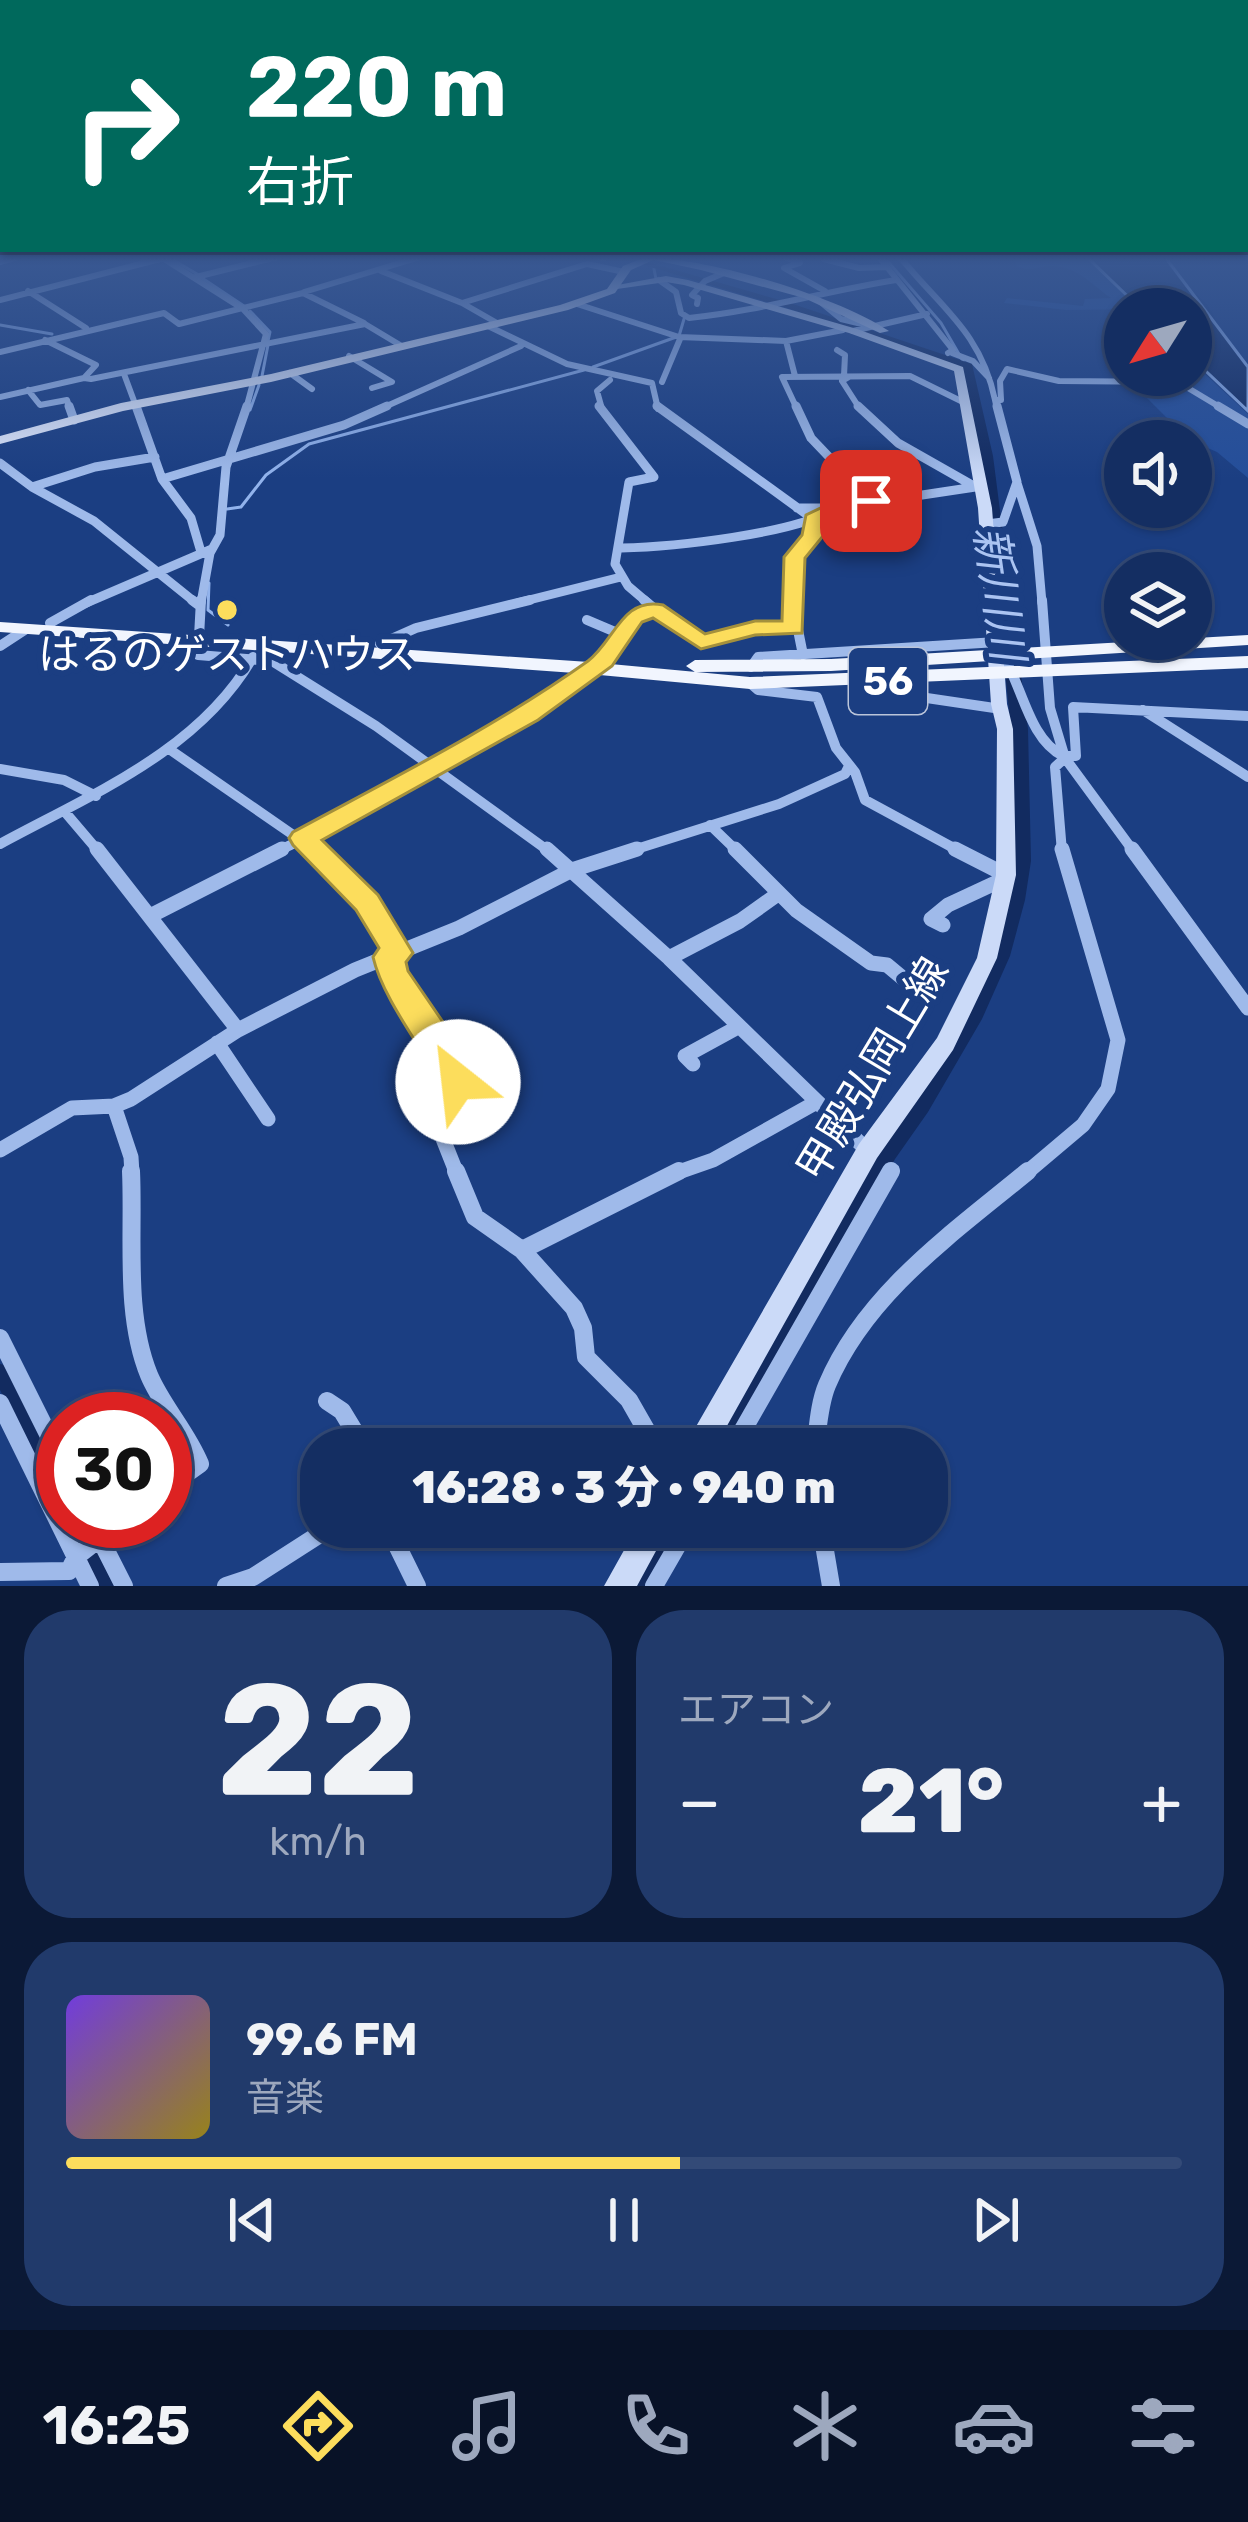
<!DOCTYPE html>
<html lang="ja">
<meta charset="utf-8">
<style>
body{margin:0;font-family:Rubik,"Noto Sans JP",sans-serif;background:#213a6b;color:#f1f3f6;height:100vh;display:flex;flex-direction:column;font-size:45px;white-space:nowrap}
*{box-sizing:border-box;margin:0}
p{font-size:39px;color:#9da8be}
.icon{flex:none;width:66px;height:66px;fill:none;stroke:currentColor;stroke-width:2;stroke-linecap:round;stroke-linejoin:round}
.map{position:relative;height:1586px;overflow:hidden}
.drawer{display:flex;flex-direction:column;gap:24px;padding:24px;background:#0b1936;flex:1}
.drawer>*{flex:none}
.top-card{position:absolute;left:0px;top:0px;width:1248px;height:252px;box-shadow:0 3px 9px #0004,0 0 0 3px #334a77;background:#00695c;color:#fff;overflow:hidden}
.needle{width:78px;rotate:233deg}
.controls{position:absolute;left:1104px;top:288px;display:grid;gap:24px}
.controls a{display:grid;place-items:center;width:108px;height:108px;border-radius:50%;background:#142e62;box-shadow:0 3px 9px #0004,0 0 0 3px #334a77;font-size:60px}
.speed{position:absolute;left:36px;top:1392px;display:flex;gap:24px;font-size:60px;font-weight:700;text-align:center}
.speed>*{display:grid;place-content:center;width:156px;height:156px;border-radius:50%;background:#142e62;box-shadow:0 3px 9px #0004,0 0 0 3px #334a77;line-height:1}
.speed .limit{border:18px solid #d22;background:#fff;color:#111}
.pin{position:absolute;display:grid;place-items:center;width:102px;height:102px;color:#fff;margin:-51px;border-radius:24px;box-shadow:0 6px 18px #0006}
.me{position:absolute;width:132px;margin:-66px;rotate:331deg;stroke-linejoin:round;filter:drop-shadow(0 0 9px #0008)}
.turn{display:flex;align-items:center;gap:42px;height:252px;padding:0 48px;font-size:54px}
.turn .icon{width:156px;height:156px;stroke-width:2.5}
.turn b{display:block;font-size:84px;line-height:102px}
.big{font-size:90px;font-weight:800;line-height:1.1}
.drawer .tile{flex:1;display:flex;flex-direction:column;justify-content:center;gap:18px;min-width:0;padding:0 42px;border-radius:48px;background:#213a6b}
.drawer .dial{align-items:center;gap:0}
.dial b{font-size:156px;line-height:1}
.song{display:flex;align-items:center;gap:36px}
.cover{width:144px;height:144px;border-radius:18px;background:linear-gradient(135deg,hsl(260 70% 55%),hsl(50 70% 35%))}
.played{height:12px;border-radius:6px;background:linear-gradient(90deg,#fcdd5c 55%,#334a77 55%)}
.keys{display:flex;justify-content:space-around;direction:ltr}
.heat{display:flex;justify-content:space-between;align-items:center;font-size:66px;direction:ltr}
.drawer .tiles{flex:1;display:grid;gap:24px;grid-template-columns:1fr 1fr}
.tile:last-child{grid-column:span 2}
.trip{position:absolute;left:300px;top:1428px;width:648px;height:120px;border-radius:48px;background:#142e62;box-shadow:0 3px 9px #0004,0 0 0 3px #334a77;font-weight:800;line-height:120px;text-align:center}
.dock{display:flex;height:192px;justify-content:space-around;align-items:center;background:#081227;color:#9da8be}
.dock .icon{width:84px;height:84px}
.dock .selected{color:#fcdd5c}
.dock b{font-size:54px;color:#f1f3f6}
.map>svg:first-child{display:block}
.green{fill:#244e9a}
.water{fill:#122b60;stroke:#92b3ec;stroke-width:3}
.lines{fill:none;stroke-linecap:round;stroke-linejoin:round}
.stream{stroke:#92b3ec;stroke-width:3}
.canal{stroke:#122b60;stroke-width:16}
.river{fill:#122b60;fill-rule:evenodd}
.minor-far4{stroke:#9fbaea;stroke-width:6}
.minor-far3{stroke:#9fbaea;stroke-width:9}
.minor-far2{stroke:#9fbaea;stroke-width:10}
.minor-far1{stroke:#9fbaea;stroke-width:15}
.minor{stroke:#9fbaea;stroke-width:18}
.secondary{fill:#cbdaf8;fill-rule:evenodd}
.primary{fill:#e3ebfe;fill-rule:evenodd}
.trunk{fill:#f1f5fe;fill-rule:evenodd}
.route{fill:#fcdd5c;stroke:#a4903c;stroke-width:3}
.poi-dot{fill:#fcdd5c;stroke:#1b3e82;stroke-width:4.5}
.labels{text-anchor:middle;stroke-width:12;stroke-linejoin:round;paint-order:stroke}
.shield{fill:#1b3e82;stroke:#bbc5da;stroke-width:3}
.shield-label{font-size:39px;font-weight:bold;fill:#fff}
.poi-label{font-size:42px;fill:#fff;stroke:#1b3e82}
.street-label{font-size:42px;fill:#fff;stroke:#1b3e82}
.water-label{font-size:45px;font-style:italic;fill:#abc4f2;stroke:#1b3e82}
</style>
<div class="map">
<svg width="1248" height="1586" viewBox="0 0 1248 1586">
<rect width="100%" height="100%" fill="#1b3e82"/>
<path class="green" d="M1011,257h81l32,30 1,8 19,6 2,8 -80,1 -62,-7 3,-5 76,8 2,-7 26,-1c-18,-12 -31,-30 -57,-32 -15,-1 -19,6 -36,1z
M1125,332v43h66v-14l57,53v64l-31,-26 -38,-16 -11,-17 -48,-48 -13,-21 14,-6z"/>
<path class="water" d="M1087,257h78l83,110v44l-57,-54v-48h-50z"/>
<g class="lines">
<path class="stream" d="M884,257l57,66 22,38
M170,258l27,16
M654,269l2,10
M202,278l42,28
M250,311l20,21 -2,9
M0,325l52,9
M593,367l86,-31 5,-17
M262,376l6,-31
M250,410l9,-25
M227,509l14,-2 25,-32 43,-31 275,-74
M209,583l-1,27 20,15"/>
<path class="canal" d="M0,1372l63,126
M75,1521l31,65"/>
<path class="river" d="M617,257h13l160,46 182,61 21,92 35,273 3,132 -6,39 -15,56 -28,63 -54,93 -33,47 -159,290h-31l172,-304c43,-58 87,-121 112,-189 40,-106 22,-234 9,-344 -9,-83 -18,-162 -35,-244l-179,-61z
M658,1527h32l-31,59h-33z"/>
<path class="minor-far4" d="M161,257l82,52 23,25 -20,75
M599,257l5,1
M785,257l15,6 -16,5 41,23
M879,257l74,93 -5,3
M900,257c41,51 81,75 95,143h6l-1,-19 7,-12 52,12 119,1 45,27
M824,259l35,9 27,-1
M0,262l17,-5
M381,271l81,32
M196,277l81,-20
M659,280l17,12 5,21 8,5c70,-7 137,-27 207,-38
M28,291l58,37
M304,292l116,-35
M0,300l164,-42
M818,300l23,19 25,6
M577,304l102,33 107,4
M697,304l1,-6 -6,-3 13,-14 19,-8
M497,323l-35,-20 125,-39 37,8
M488,326l79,38 85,19 6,26
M853,331l74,-17
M45,340l51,25 -12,13 7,1 274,-55 35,21
M837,350l8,5 -1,21
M0,352l164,-39 15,11 124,-31 61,30
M952,353l21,8 16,17
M349,356l43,26 -20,6
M290,373l22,16
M124,374l13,35
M795,376l-9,-35 57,-11
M849,377l-7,4 18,28
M662,382l18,-43
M28,390l12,15 27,-5 3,9
M0,397l84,-19
M995,400l2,9
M380,409l141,-63
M602,409l-5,-18 13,-11
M797,409l-15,-32 128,-1 57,28"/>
<path class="minor-far3" d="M69,406l5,14
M136,406l26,73 182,-54 43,-19
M599,406l55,71 -25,5 -14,82 13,22 20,17
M657,406l156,113 -19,42 -2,42
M796,406l15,32 60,63
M858,406l40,37 74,42
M1218,406l30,18
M0,463l32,24 63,-20 60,-10
M162,479l29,39 10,34
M1017,483l20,63 5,57
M32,487l62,34 102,82
M797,508h39l146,-22
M987,524l16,-2 14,-40 -20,-76
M621,548c50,-1 176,-14 215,-40
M86,603l126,-54
M201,603l9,-50 10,-18 6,-68 21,-61
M517,603l104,-26"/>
<path class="minor-far2" d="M192,600l8,6
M201,600l-3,55 74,6 104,65 174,126
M644,600l11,9
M792,600l11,55
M1042,600l8,108 15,50 69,94
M587,620l33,14
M50,623l41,-23
M380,644l36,-16 114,-28
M0,646l26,-17
M999,649c23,32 28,89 64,107h13l-3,-49 175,9
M751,667l7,-10 239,-15
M902,672l18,25 81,12
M750,683l8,7 59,7 19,51 19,24 10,28 96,52
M1143,710l105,67
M169,749l130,90
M0,769l64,11 32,16
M65,812l34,40
M710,825l28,27
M0,844c92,-50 199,-93 253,-187
M276,852l27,-13
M318,852l-15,-13 226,-124 75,-54 15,-15 9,-25 27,-12 47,33 53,-14h39
M627,852l152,-48 66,-30 3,-6
M1062,852l-7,-85 10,-9"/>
<path class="minor-far1" d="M97,849l141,181
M315,849l37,34 46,70
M547,849l122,109 199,193
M735,849l61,61 75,53 16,2 24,20
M955,849l51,26
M1132,849l116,159
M152,915l130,-66
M943,925l-12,-6 17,-14 58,-27
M388,957l10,27 61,94 -31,23 29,73
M669,958l71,-37 38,-27
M217,1043l51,76
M693,1064l-8,-8 53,-29
M114,1106l17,51 1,17
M0,1150l72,-42 42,-2 17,-7 107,-69 117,-60 104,-42 113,-58 65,-21
M673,1174l40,-14 102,-57
M1025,1174l58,-49 25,-36 10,-49 -56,-191"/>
<path class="minor" d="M131,1171c3,65 -7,143 18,204 13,31 38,57 51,89l-35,25
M456,1171l19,46 47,33
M0,1338l63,126
M327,1401l15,10 23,38
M0,1403l90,183
M657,1449l-28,-49 -43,-43 -3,-29 -9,-20 -52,-58 157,-79
M732,1449l159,-278
M815,1449c3,-21 4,-45 12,-64 39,-92 126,-152 201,-214
M91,1521l33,65
M388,1527l29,59
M821,1527l10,59
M0,1572l69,-1 7,-14 46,-36
M226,1586l27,-9 78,-50
M654,1586l34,-59"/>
<path class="secondary" d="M640,257c66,0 194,38 249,74l-9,2 -76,-35 -103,-28z
M666,276l22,4 169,49 106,38 29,141 15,196 6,25 3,146 -19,83 -44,92 -76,108 -163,291h-31l176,-305 78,-106 40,-80 19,-83 1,-146 -6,-25 -13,-196 -24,-137 -105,-38 -165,-48 -18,-3 -49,7 -5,-3z
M637,1527h32l-32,59h-33z"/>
<path class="primary" d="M646,257h14l-29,13 -16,23 -47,17 -297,72 -148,29 -123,33v-8l121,-33 150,-29 289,-69 47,-16 16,-23z"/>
<path class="trunk" d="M0,622l589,40 161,15 498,-21v12l-498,21 -161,-15 -589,-42z
M1248,635v10l-417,26 -136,1 -9,-6 9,-6 136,-1z"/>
</g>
<linearGradient id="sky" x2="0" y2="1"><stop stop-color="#0f2248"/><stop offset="0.54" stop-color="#395892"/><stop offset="1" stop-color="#395892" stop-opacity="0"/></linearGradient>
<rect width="1248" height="479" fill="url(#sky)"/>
<path class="route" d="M871,495l10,6 -3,4 -55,17v14l-18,22 -3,75 -47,2 -54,14 -48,-31 -11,4 -30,44 -74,54 -216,120 56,55 35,58 -7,9 2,9 50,73 17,38 -5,10 -12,4 -12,-4c-22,-42 -63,-92 -73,-135l6,-9 -23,-38 -63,-65 -4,-7 4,-6c100,-54 202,-105 295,-171 26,-19 34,-65 75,-56l42,29 50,-13h27l2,-64 18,-22 4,-20 23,-11z"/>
<circle class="poi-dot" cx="227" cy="610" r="12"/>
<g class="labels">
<rect class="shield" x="849" y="648" width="78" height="66" rx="9"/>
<g class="shield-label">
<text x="888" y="695">56</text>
</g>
<g class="poi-label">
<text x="227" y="669">はるのゲストハウス</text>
</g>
<g class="street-label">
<text transform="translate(872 1069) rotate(-59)" y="15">甲殿弘岡上線</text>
</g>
<g class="water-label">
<text transform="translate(1000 593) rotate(82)" y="16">新川川</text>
</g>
</g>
</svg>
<div class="controls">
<a><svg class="needle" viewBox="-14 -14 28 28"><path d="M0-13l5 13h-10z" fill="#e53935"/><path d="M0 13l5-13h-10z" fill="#9da8be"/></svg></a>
<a><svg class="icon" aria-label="sound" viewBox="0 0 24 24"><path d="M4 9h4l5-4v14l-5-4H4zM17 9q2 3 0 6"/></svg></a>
<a><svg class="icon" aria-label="layers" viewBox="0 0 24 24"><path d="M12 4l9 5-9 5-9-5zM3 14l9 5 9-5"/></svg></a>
</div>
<div class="speed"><div class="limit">30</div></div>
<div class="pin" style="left:871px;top:501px;background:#d93025"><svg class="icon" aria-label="arrive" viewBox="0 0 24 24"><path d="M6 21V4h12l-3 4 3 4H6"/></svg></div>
<svg class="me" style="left:458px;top:1082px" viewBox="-20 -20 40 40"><circle r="19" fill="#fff"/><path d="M0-13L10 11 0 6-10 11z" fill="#fcdd5c"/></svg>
<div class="trip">16:28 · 3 分 · 940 m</div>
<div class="top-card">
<div class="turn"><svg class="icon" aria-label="right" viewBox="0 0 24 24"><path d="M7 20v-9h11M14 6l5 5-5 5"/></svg><div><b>220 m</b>右折</div></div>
</div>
</div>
<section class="drawer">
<div class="tiles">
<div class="tile dial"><b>22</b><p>km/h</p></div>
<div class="tile"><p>エアコン</p>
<div class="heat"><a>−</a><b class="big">21°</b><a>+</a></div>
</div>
<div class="tile">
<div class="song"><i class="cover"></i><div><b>99.6 FM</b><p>音楽</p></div></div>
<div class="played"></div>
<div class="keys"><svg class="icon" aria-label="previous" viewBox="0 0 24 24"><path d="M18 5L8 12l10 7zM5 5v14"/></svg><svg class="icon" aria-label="pause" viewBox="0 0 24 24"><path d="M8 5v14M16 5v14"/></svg><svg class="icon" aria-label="next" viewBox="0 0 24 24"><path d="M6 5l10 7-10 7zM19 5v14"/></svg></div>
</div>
</div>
</section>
<nav class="dock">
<b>16:25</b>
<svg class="icon selected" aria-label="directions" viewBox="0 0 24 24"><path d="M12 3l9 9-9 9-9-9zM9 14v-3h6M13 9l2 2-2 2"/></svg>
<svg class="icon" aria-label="music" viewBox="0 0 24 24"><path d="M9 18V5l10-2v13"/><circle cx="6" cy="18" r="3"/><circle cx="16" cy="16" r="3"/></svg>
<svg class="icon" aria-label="phone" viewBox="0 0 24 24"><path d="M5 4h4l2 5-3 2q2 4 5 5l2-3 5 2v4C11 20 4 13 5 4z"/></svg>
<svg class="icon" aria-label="climate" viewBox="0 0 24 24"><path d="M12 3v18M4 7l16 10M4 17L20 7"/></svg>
<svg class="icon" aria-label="car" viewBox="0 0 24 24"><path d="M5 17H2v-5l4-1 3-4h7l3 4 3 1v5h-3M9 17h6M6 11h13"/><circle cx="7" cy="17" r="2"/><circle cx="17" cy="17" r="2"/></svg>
<svg class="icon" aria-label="filters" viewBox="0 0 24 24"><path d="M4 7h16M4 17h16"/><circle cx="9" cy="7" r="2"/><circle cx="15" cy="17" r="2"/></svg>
</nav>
